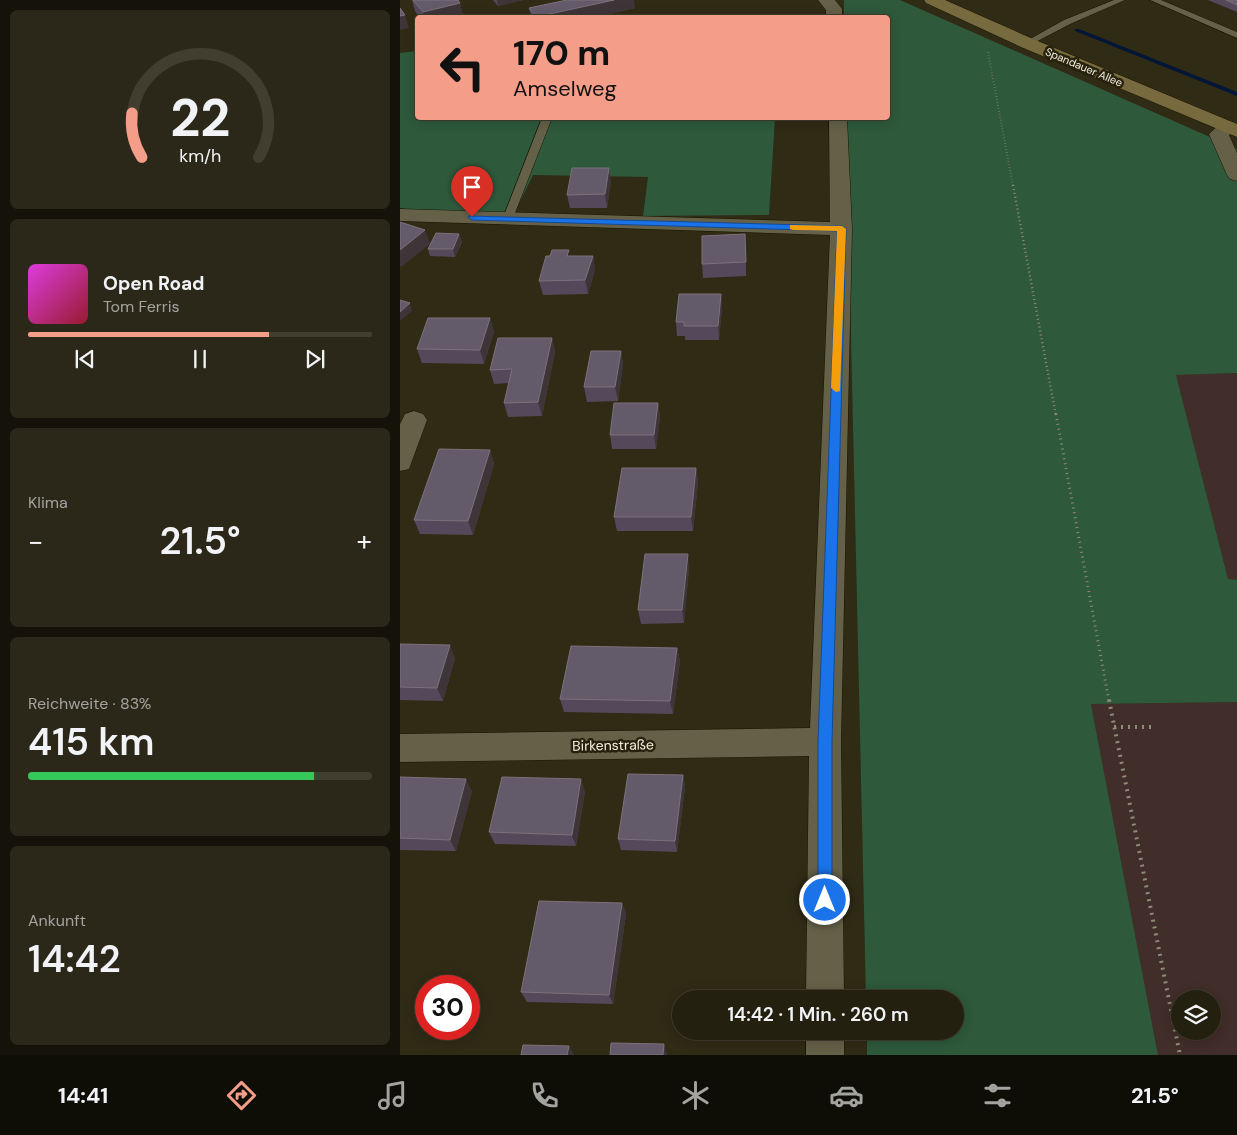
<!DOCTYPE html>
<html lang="de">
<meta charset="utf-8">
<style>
body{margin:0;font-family:"DM Sans",sans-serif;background:#2c2819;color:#f1f3f6;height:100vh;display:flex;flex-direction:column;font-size:19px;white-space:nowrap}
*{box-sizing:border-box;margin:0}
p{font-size:16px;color:#a3a39f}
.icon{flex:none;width:28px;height:28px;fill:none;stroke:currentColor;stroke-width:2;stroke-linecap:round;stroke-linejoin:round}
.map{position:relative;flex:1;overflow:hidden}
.sheet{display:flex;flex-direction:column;gap:10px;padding:10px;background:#141209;width:400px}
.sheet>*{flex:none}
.guide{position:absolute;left:15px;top:15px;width:475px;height:105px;border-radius:5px;box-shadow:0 2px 12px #0003,0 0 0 1px #413e30;background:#f49e89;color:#111;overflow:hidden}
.fabs{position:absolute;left:771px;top:990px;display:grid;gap:10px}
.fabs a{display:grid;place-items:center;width:50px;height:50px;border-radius:50%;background:#242010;box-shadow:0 2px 12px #0003,0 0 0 1px #413e30;font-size:25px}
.speed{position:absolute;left:15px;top:975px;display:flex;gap:10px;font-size:25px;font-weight:700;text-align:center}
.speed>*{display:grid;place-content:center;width:65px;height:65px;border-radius:50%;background:#242010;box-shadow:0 2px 12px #0003,0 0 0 1px #413e30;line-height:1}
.speed .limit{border:8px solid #d22;background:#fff;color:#111}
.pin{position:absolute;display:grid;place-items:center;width:42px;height:42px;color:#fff;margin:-51px -21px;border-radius:50% 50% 50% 0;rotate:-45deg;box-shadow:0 0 5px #0007}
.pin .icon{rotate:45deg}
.me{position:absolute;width:55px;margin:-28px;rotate:0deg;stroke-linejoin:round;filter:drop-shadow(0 0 4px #0008)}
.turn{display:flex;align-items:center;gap:18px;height:105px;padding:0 15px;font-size:22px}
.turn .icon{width:65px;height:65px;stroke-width:2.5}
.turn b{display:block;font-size:35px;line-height:42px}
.big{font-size:38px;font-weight:600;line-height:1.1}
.sheet .card{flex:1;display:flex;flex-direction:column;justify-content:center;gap:8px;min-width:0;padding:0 18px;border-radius:8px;background:#2c2819}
.sheet .dial{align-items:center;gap:0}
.dial svg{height:130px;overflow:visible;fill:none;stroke:#413e30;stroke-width:7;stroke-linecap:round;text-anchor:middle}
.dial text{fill:#f1f3f6;stroke:none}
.song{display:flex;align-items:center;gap:15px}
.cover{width:60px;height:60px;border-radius:8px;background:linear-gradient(135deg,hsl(300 70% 55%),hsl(350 70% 35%))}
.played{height:5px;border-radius:2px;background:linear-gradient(90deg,#f49e89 70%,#413e30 70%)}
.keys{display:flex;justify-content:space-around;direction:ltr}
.heat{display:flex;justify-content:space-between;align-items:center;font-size:28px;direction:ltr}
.charge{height:8px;border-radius:4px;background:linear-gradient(90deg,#34c759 83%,#413e30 0)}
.trip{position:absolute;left:272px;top:990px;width:292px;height:50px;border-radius:25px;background:#242010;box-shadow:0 2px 12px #0003,0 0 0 1px #413e30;font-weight:600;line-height:50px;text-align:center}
.tab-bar{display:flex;height:80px;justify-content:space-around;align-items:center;background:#0e0d06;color:#a3a39f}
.tab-bar .icon{width:35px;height:35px}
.tab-bar .on{color:#f49e89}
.tab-bar b{font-size:22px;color:#f1f3f6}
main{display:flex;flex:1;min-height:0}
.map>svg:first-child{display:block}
.industrial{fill:#412d29;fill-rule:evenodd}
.green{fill:#2e593b}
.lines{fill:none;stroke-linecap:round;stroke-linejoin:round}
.stream{fill:#031638;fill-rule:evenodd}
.lane-casing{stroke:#181401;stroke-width:1}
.street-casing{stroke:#181401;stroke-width:1}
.secondary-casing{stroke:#181401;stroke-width:1}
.path-far3{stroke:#8e8a78;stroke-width:2;stroke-dasharray:0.5 2.5;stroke-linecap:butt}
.path-far2{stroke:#8e8a78;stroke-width:2.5;stroke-dasharray:1 3;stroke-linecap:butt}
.path-far1{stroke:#8e8a78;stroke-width:3;stroke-dasharray:1 4;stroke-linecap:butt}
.path{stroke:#8e8a78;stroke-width:4;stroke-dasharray:2 5;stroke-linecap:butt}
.lane{fill:#656148;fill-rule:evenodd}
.street{fill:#656148;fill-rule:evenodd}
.secondary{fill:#776a3e;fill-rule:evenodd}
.wall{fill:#53495b}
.shaded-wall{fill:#3e3539}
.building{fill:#645b6a;stroke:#7b727d}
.route{fill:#1a73e8;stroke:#114b97}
.slow{fill:#f59e0b}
.labels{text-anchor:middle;stroke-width:5;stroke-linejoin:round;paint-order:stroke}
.far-street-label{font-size:11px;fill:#f4f1e3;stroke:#26220b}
.street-label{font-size:14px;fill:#f4f1e3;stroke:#26220b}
</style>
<main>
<section class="sheet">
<div class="card dial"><svg viewBox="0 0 100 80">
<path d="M14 69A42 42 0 1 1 86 69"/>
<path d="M14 69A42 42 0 0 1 8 42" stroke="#f49e89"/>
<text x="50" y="56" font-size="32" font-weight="700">22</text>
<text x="50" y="72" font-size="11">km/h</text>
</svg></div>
<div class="card">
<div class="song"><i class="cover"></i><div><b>Open Road</b><p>Tom Ferris</p></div></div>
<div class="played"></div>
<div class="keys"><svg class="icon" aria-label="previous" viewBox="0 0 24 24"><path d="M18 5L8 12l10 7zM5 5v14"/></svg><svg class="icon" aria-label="pause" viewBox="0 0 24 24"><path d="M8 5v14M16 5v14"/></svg><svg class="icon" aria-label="next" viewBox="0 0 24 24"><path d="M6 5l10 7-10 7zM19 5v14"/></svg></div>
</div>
<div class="card"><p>Klima</p>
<div class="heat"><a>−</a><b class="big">21.5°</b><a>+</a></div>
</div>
<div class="card"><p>Reichweite · 83%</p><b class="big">415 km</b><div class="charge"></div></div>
<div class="card"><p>Ankunft</p><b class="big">14:42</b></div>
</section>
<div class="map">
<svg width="837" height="1055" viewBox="0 0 837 1055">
<rect width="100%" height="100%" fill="#302b15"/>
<path class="industrial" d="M837,373v207h-9l-52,-205z
M837,702v353h-79l-67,-351zM780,999h32v32h-32z"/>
<path class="green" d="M444,0h56l337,149v224l-61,2 52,204 9,1v122l-146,2 67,351h-291v-24h89v-32h-90l-20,-881h42v-100l-44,-1z
M17,51l1,67h357l-6,97 -126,1 5,-39 -115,-2 -19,39 -102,-4 -12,-2v-155z"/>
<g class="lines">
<path class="stream" d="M675,29h4l158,63v4l-162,-65z"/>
<g class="lane-casing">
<path id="lane" d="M714,0h11l-55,24 -40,21 -7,-2 41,-23z
M750,0h11l76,32v6z
M142,118h10l-39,100 -5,3 -4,-1 -1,-2z"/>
</g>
<g class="street-casing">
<path id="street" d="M418,0h17l7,9v9h-16v-8z
M429,118h18l5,111 -11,513 3,257h-38l3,-243 -409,6v-28l410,-6 20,-493 -430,-14v-12l430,13z
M828,121l7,2 2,3 -8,9 8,18v28l-7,-2 -3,-4 -18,-41 12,-11z
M14,411l9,3 4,6 -18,49 -9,2v-47l5,-10z
M406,1031h38v24h-38z"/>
</g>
<g class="secondary-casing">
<path id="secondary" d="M524,0h21l88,39 204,85v13l-216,-90 -95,-44z"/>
</g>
<path class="path-far3" d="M588,52l25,134"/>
<path class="path-far2" d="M613,185l43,231"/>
<path class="path-far1" d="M656,414l53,287"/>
<path class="path" d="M709,700l71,355
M714,727h37"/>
<use href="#lane" class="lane"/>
<use href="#street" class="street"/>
<use href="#secondary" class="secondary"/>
</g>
<path class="wall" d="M12,0h46l2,3 3,13 -6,2h-37l-5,-7z
M93,0h30l-25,6z
M808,0h29v12z
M129,8h106l-42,10h-62z
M211,181l-4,27h-37l-3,-13z
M59,234l3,8 -7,15 -25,-1 -2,-7z
M346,248v28l-43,2 -1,-14z
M170,256h23l2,14 -7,24 -45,1 -4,-14z
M321,294l1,14 -3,32h-34v-4h-8l-1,-14z
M90,318l4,14 -10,32 -62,-1 -5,-14z
M152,338l3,14 -13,64 -34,1 -4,-14 5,-20 -15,1 -4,-14z
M221,351l2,14 -5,36 -31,1 -3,-15z
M258,403l2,14 -4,32h-44l-2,-14z
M90,450l4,14 -21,71 -53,-1 -6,-14z
M296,468l2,14 -5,49h-76l-3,-14z
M289,568l-5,55 -43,1 -3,-14z
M0,644l55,14 -12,43 -43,-1z
M277,648l3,13 -7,53 -109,-2 -4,-13z
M283,775l2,12 -8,65 -56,-2 -3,-11z
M0,777l72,14 -16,60 -56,-1z
M185,791l-9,55 -81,-2 -6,-12z
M222,903l4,11 -13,90 -86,-2 -6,-10z"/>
<path class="shaded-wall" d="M97,0h26l-25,6z
M207,0h27l1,8 -42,10h-57v-1z
M60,3l3,13 -6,2h-33l-1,-6z
M5,15l4,13 -9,2v-14z
M209,168l2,13 -4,27 -2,-14z
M25,230l5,14 -29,23 -1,-2v-15z
M59,234l3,8 -7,15 -2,-8z
M193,256l2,14 -7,24 -3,-14z
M321,294l1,14 -3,32 -1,-14z
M10,303l2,8 -12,10v-9z
M90,318l4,14 -10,32 -4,-14z
M152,338l3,14 -13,64 -4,-14z
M221,351l2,14 -5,36 -3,-14z
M258,403l2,14 -4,32 -2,-14z
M90,450l4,14 -21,71 -5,-14z
M296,468l2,14 -5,49 -2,-14z
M288,554l1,14 -5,55 -2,-13z
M50,645l5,13 -12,43 -6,-13z
M277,648l3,13 -7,53 -3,-13z
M283,775l2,12 -8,65 -2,-11z
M66,779l6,12 -16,60 -6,-11z
M181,779l4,12 -9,55 -4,-11z
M222,903l4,11 -13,90 -4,-9z
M264,1044l3,10v1h-4z
M169,1046l5,9h-7z"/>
<path class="building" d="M13,0h45l2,3 -37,9z
M167,0h47l-78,17 -7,-9z
M826,0h11v5z
M0,8l5,7 -5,1z
M172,168h37l-4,26 -38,1z
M0,222l25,8 -25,20z
M36,233l23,1 -6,15h-25z
M345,234l1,28 -44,2v-28z
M152,250h17l-2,6h26l-8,24 -46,1 7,-25h4z
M279,294h42l-3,32h-34v-4h-8z
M0,300l10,3 -10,9z
M28,318h62l-10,32 -63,-1z
M98,338h54l-14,64 -34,1 8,-34 -22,1z
M191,351h30l-6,36h-31z
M214,403h44l-4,32h-44z
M39,449l51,1 -22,71 -54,-1z
M222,468h74l-5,49h-77z
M245,554h43l-6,56h-44z
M0,644l50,1 -13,43 -37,-1z
M171,646l106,2 -7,53 -110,-2z
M228,774l55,1 -8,66 -57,-2z
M0,777l66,2 -16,61 -50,-2z
M102,777l79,2 -9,56 -83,-3z
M139,901l83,2 -13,92 -88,-3z
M211,1043l53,1 -1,11h-53z
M123,1045l46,1 -2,9h-46z"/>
<path class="route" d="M69,216l373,10 4,3 -14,513v158l-2,5 -5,2 -5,-2 -2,-5v-158l19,-511 -365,-11 -4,-3z"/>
<path class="slow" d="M390,225l52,1 4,3 -6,162 -4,1 -5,-4 6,-157 -44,-1 -3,-1z"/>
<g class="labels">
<g class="far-street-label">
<text transform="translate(684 67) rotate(23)" y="4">Spandauer Allee</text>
</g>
<g class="street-label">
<text transform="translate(213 745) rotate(-1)" y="5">Birkenstraße</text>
</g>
</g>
</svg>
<div class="fabs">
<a><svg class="icon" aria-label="layers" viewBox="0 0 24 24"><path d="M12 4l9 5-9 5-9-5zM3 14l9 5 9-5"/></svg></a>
</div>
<div class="speed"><div class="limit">30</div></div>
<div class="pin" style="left:72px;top:217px;background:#d93025"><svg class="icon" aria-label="arrive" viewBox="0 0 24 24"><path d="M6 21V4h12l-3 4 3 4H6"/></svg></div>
<svg class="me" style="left:425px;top:900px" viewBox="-20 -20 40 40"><circle r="17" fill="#1a73e8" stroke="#fff" stroke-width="3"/><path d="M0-11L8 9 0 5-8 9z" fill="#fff"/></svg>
<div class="trip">14:42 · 1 Min. · 260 m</div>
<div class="guide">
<div class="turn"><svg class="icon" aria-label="left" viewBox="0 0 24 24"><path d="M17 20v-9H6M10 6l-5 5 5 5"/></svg><div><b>170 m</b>Amselweg</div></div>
</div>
</div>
</main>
<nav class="tab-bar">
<b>14:41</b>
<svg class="icon on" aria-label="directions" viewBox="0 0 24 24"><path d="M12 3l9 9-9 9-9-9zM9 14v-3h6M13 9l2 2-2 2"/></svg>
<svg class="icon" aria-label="music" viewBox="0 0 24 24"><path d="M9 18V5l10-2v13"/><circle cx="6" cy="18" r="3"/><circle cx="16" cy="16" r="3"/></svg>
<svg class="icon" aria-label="phone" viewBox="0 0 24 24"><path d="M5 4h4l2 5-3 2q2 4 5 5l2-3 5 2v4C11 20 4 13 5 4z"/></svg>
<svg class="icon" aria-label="climate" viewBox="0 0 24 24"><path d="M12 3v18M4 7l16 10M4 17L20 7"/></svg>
<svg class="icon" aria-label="car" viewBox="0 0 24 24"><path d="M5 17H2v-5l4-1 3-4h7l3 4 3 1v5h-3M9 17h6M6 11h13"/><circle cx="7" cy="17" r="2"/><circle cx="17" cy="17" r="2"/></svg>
<svg class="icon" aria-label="filters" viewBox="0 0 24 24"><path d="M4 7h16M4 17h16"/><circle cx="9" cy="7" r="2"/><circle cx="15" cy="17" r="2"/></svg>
<b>21.5°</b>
</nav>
